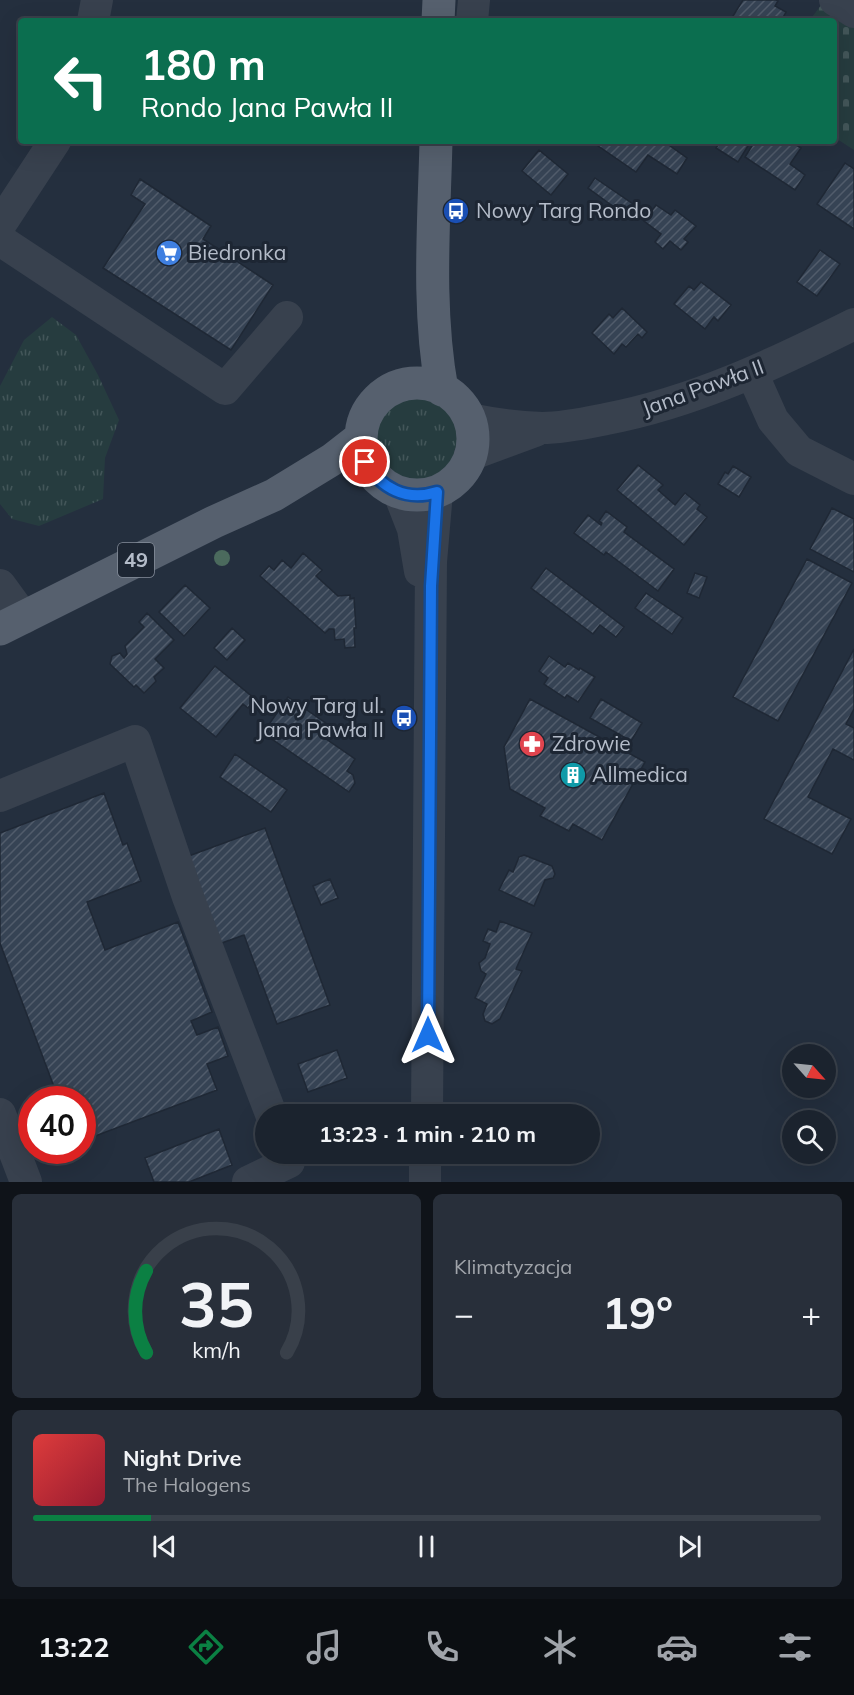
<!DOCTYPE html>
<html lang="pl">
<meta charset="utf-8">
<style>
body{margin:0;font-family:Mulish,sans-serif;background:#282f3a;color:#f1f3f6;height:100vh;display:flex;flex-direction:column;font-size:22px;white-space:nowrap}
*{box-sizing:border-box;margin:0}
p{font-size:20px;color:#a0a4aa}
.icon{flex:none;width:33px;height:33px;fill:none;stroke:currentColor;stroke-width:2;stroke-linecap:round;stroke-linejoin:round}
.map{position:relative;height:1182px;overflow:hidden}
.side{display:flex;flex-direction:column;gap:12px;padding:12px;background:#0f1319;flex:1}
.side>*{flex:none}
.guide{position:absolute;left:18px;top:18px;width:819px;height:126px;border-radius:6px;box-shadow:0 6px 24px #0002,0 0 0 2px #39404a;background:#0b6e4f;color:#fff;overflow:hidden}
.needle{width:39px;rotate:117deg}
.controls{position:absolute;left:782px;top:1044px;display:grid;gap:12px}
.controls a{display:grid;place-items:center;width:54px;height:54px;border-radius:50%;background:#1b232e;box-shadow:0 6px 24px #0002,0 0 0 2px #39404a;font-size:30px}
.speed{position:absolute;left:18px;top:1086px;display:flex;gap:12px;font-size:30px;font-weight:700;text-align:center}
.speed>*{display:grid;place-content:center;width:78px;height:78px;border-radius:50%;background:#1b232e;box-shadow:0 6px 24px #0002,0 0 0 2px #39404a;line-height:1}
.speed .limit{border:9px solid #d22;background:#fff;color:#111}
.pin{position:absolute;display:grid;place-items:center;width:51px;height:51px;color:#fff;margin:-26px;border:3px solid #fff;border-radius:50%;box-shadow:0 2px 6px #0007}
.me{position:absolute;width:66px;margin:-33px;rotate:0deg;stroke-linejoin:round;filter:drop-shadow(0 0 4px #0008)}
.turn{display:flex;align-items:center;gap:21px;height:126px;padding:0 24px;font-size:27px}
.turn .icon{width:78px;height:78px;stroke-width:2.5}
.turn b{display:block;font-size:42px;line-height:51px}
.big{font-size:45px;font-weight:700;line-height:1.1}
.side .widget{flex:1;display:flex;flex-direction:column;justify-content:center;gap:9px;min-width:0;padding:0 21px;border-radius:9px;background:#282f3a}
.side .dial{align-items:center;gap:0}
.dial svg{height:156px;overflow:visible;fill:none;stroke:#39404a;stroke-width:7;stroke-linecap:round;text-anchor:middle}
.dial text{fill:#f1f3f6;stroke:none}
.song{display:flex;align-items:center;gap:18px}
.cover{width:72px;height:72px;border-radius:9px;background:linear-gradient(135deg,hsl(0 70% 55%),hsl(350 70% 35%))}
.played{height:6px;border-radius:3px;background:linear-gradient(90deg,#0b8043 15%,#39404a 15%)}
.keys{display:flex;justify-content:space-around;direction:ltr}
.heat{display:flex;justify-content:space-between;align-items:center;font-size:33px;direction:ltr}
.side .tiles{flex:1;display:grid;gap:12px;grid-template-columns:1fr 1fr}
.widget:last-child{grid-column:span 2}
.trip{position:absolute;left:255px;top:1104px;width:345px;height:60px;border-radius:30px;background:#1b232e;box-shadow:0 6px 24px #0002,0 0 0 2px #39404a;font-weight:700;line-height:60px;text-align:center}
.dock{display:flex;height:96px;justify-content:space-around;align-items:center;background:#0b0e12;color:#a0a4aa}
.dock .icon{width:42px;height:42px}
.dock .current{color:#0b8043}
.dock b{font-size:27px;color:#f1f3f6}
.map>svg:first-child{display:block}
.grass{fill:url(#grass-tufts)}
.cemetery{fill:url(#cemetery-stones)}
.building{fill:url(#building-hatch);stroke:#1f2835;stroke-width:1.5}
.lines{fill:none;stroke-linecap:round;stroke-linejoin:round}
.minor{stroke:#38414e;stroke-width:32}
.major{stroke:#56606e;stroke-width:33}
.tree{fill:#4b6a5d}
.route-casing{stroke:#114b97;stroke-width:15}
.route{stroke:#1a73e8;stroke-width:10}
.labels{text-anchor:middle;stroke-width:6;stroke-linejoin:round;paint-order:stroke}
.shield{fill:#1d2633;stroke:#878f9c;stroke-width:1.5}
.shield-label{font-size:20px;font-weight:bold;fill:#b4bcc9}
.poi-label{font-size:21px;fill:#b4bcc9;stroke:#1d2633;text-anchor:start}
.street-label{font-size:21px;fill:#b4bcc9;stroke:#1d2633}
</style>
<div class="map">
<svg width="854" height="1182" viewBox="0 0 854 1182">
<defs>
<pattern id="grass-tufts" width="24" height="20" patternUnits="userSpaceOnUse" patternTransform="scale(1.5)"><rect width="24" height="20" fill="#263c3f"/><path d="M3 7l-1-3M5 7V3M7 7l1-3M15 17l-1-3M17 17v-4M19 17l1-3" fill="none" stroke="#435659"/></pattern>
<pattern id="cemetery-stones" width="16" height="16" patternUnits="userSpaceOnUse" patternTransform="scale(1.5)"><rect width="16" height="16" fill="#263c3f"/><path d="M2 7V4a2 2 0 0 1 4 0v3zM10 15v-3a2 2 0 0 1 4 0v3z" fill="#435659"/></pattern>
<pattern id="building-hatch" width="6" height="6" patternUnits="userSpaceOnUse" patternTransform="scale(1.5)"><rect width="6" height="6" fill="#364354"/><path d="M-1 1l2-2M0 6l6-6M5 7l2-2" fill="none" stroke="#515c6b"/></pattern>
</defs>
<rect width="100%" height="100%" fill="#242f3e"/>
<path class="grass" d="M52,317l24,18 22,40 21,45 -14,38 -2,41 -64,27 -27,-7 -12,-15v-118l24,-46z
M376 439a42 42 0 1 1 84 0a42 42 0 1 1-84 0Z"/>
<path class="cemetery" d="M822,4l32,20v126l-20,-13v-116h-25z"/>
<path class="building" d="M743,0h33l2,1 -3,5 11,6 -5,9h-39l-9,-5z
M591,141h72l24,17 -10,16 -29,-19 -12,17z
M721,141h30l-13,21 -22,-14z
M755,141h35l11,7 -11,16 15,11 -10,15 -50,-33z
M539,150l29,24 -17,21 -29,-24z
M845,163l9,6v60l-37,-25z
M595,178l38,26 -8,11 -37,-27z
M140,179l71,47 -8,13 70,46 -42,65 -128,-82 42,-64 -14,-9z
M656,205l15,10 4,-5 21,16 -12,13 4,3 -7,8 -11,-9 -7,8 -8,-7 6,-8 -17,-13z
M820,250l20,14 -23,32 -20,-14z
M701,282l30,23 -13,16 -4,-4 -9,12 -31,-25 15,-18 5,4z
M622,308l25,24 -5,6 -4,-4 -12,13 -4,-3 -8,10 -22,-21 17,-19 4,4z
M638,465l25,20 -5,5 17,15 10,-12 15,12 -3,4 10,8 -23,28 -67,-55z
M733,466l18,11 -12,20 -21,-13 7,-12 3,2z
M832,508l22,11v53l-44,-23z
M606,511l21,16 -3,5 50,37 -16,22 -52,-39 -2,3 -30,-22 14,-18 13,10 1,-2 -3,-2z
M303,553l19,17 -6,6 22,20 12,-1v4l4,-1 2,30h-2l1,19 -10,1 -1,-9 -9,1 -1,-11h-5l-4,4 -65,-57 9,-10 5,4 8,-10 9,8z
M807,559l45,24 -74,138 -45,-24z
M546,568l78,59 -8,10 -16,-12 -7,9 -62,-46z
M695,573l12,4 -8,21 -12,-5z
M185,585l25,23 -26,28 -25,-24z
M646,593l37,25 -11,16 -37,-26z
M147,613l27,27 -19,19 9,9 -10,9 2,4 -12,12 -8,-8 -2,2 -24,-23 2,-8 8,-3 4,5 3,-4 -2,-8 19,-19 -5,-5z
M232,628l13,12 -18,20 -13,-12z
M854,649v60l-8,15 8,4v32l-21,-11 -25,48 43,22 -19,35 -68,-35z
M549,656l16,11 3,-4 11,7 1,-2 15,9 -17,25 -11,-7 -2,3 -21,-14 4,-6 -9,-7z
M215,666l40,33 -7,9 -5,-4 -27,33 -36,-29z
M288,697l39,27 -8,10 36,25 -8,12 6,4 2,8 -6,9 -86,-59z
M530,699l115,63 -43,78 -29,-16 -4,7 -29,-15 5,-8 -35,-19 -6,-42z
M601,699l41,24 -11,18 -41,-23z
M235,754l52,36 -16,22 -51,-35z
M104,793l19,52 4,-2 14,38 -54,21 18,48 73,-28 34,90 -21,9 6,14 21,-8 10,29 -21,8 10,26 -135,51v-41h-23l-59,-157v-110z
M265,828l65,177 -53,19 -33,-89 -25,9 -33,-87z
M524,855l28,11 3,8 -2,4 -8,2 -11,26 -35,-16 10,-20 4,2 6,-15z
M330,879l8,19 -17,7 -8,-19z
M500,921l32,12 -16,36 6,2 -22,48 -8,5 -7,-3 -2,-7 4,-10 -12,-6 11,-24 -5,-3 -2,-8 6,-5 5,-14 -7,-3 5,-12 8,3z
M337,1050l10,28 -39,14 -10,-28z
M219,1129l13,36 -43,17h-35l-9,-24z"/>
<g class="lines">
<path class="minor" d="M835,0l19,12
M93,21l4,-21
M472,21l2,-21
M0,225l55,-84
M0,240l225,149 62,-72
M752,373l21,47 26,31 55,28
M469,419c24,5 49,8 73,9 21,0 44,-5 64,-9 89,-17 168,-55 248,-95
M470,455l65,-24
M399,493l14,36 7,42
M0,585l24,33
M0,796l135,-55 53,156 83,217
M0,1114l26,68
M427,1114l4,-552 6,-70
M248,1182l41,-20 -3,-8
M425,1182v-28"/>
<path class="major" d="M438,21l1,-21
M436,141c-2,83 -9,167 6,249
M361 439a56 56 0 1 1 112 0a56 56 0 1 1-112 0Z
M0,629l214,-107 60,-27 59,-36 27,-21"/>
</g>
<circle class="tree" cx="222" cy="558" r="8"/>
<g class="lines">
<g class="route-casing">
<path id="route" d="M365,462c16,26 41,40 72,30l-6,94 -3,449"/>
</g>
<use href="#route" class="route"/>
</g>
<defs>
<g id="bus-disc" transform="scale(1.35)"><circle r="9.5" fill="#1a4fb4" stroke="#1d2633"/><path d="M-5-6H5V4H4V6H2V4H-2V6H-4V4H-5ZM-3.5-4V0h7V-4ZM-3.5 1.2v1.5H-2V1.2ZM2 1.2v1.5H3.5V1.2Z" fill="#fff"/></g>
<g id="supermarket-disc" transform="scale(1.35)"><circle r="9.5" fill="#3f7fe0" stroke="#1d2633"/><path d="M-6-5.5h2.5l.6 2H6L4.5 2H-2.5L-4.4-4H-6ZM-1.5 3.2a1.3 1.3 0 1 0 .1 0ZM3 3.2a1.3 1.3 0 1 0 .1 0Z" fill="#fff"/></g>
<g id="pharmacy-disc" transform="scale(1.35)"><circle r="9.5" fill="#e0444e" stroke="#1d2633"/><path d="M-2-6h4v4h4v4h-4v4h-4v-4h-4v-4h4Z" fill="#fff"/></g>
<g id="building-disc" transform="scale(1.35)"><circle r="9.5" fill="#0f9aa8" stroke="#1d2633"/><path d="M-4-6H4V6H1V3H-1V6H-4ZM-2.5-4.3h1.7v1.8h-1.7ZM.8-4.3h1.7v1.8H.8ZM-2.5-1h1.7V.8h-1.7ZM.8-1h1.7V.8H.8Z" fill="#fff"/></g>
</defs>
<g fill-rule="evenodd">
<use href="#bus-disc" x="456" y="211"/>
<use href="#supermarket-disc" x="169" y="253"/>
<use href="#bus-disc" x="404" y="718"/>
<use href="#pharmacy-disc" x="532" y="744"/>
<use href="#building-disc" x="573" y="775"/>
</g>
<g class="labels">
<rect class="shield" x="118" y="543" width="36" height="34" rx="4.5"/>
<g class="shield-label">
<text x="136" y="567">49</text>
</g>
<g class="poi-label">
<text x="476" y="218">Nowy Targ Rondo</text>
<text x="188" y="260">Biedronka</text>
<text x="384" y="713" text-anchor="end">Nowy Targ ul.<tspan x="384" dy="24">Jana Pawła II</tspan></text>
<text x="552" y="751">Zdrowie</text>
<text x="592" y="782">Allmedica</text>
</g>
<g class="street-label">
<text transform="translate(703 388) rotate(-20)" y="7">Jana Pawła II</text>
</g>
</g>
</svg>
<div class="controls">
<a><svg class="needle" viewBox="-14 -14 28 28"><path d="M0-13l5 13h-10z" fill="#e53935"/><path d="M0 13l5-13h-10z" fill="#a0a4aa"/></svg></a>
<a><svg class="icon" aria-label="search" viewBox="0 0 24 24"><circle cx="10" cy="10" r="6"/><path d="M15 15l6 6"/></svg></a>
</div>
<div class="speed"><div class="limit">40</div></div>
<div class="pin" style="left:365px;top:462px;background:#d93025"><svg class="icon" aria-label="arrive" viewBox="0 0 24 24"><path d="M6 21V4h12l-3 4 3 4H6"/></svg></div>
<svg class="me" style="left:428px;top:1035px" viewBox="-20 -20 40 40"><path d="M0-17L14 15 0 8-14 15z" fill="#1a73e8" stroke="#fff" stroke-width="4"/></svg>
<div class="trip">13:23 · 1 min · 210 m</div>
<div class="guide">
<div class="turn"><svg class="icon" aria-label="left" viewBox="0 0 24 24"><path d="M17 20v-9H6M10 6l-5 5 5 5"/></svg><div><b>180 m</b>Rondo Jana Pawła II</div></div>
</div>
</div>
<section class="side">
<div class="tiles">
<div class="widget dial"><svg viewBox="0 0 100 80">
<path d="M14 69A42 42 0 1 1 86 69"/>
<path d="M14 69A42 42 0 0 1 14 27" stroke="#0b8043"/>
<text x="50" y="56" font-size="32" font-weight="700">35</text>
<text x="50" y="72" font-size="11">km/h</text>
</svg></div>
<div class="widget"><p>Klimatyzacja</p>
<div class="heat"><a>−</a><b class="big">19°</b><a>+</a></div>
</div>
<div class="widget">
<div class="song"><i class="cover"></i><div><b>Night Drive</b><p>The Halogens</p></div></div>
<div class="played"></div>
<div class="keys"><svg class="icon" aria-label="previous" viewBox="0 0 24 24"><path d="M18 5L8 12l10 7zM5 5v14"/></svg><svg class="icon" aria-label="pause" viewBox="0 0 24 24"><path d="M8 5v14M16 5v14"/></svg><svg class="icon" aria-label="next" viewBox="0 0 24 24"><path d="M6 5l10 7-10 7zM19 5v14"/></svg></div>
</div>
</div>
</section>
<nav class="dock">
<b>13:22</b>
<svg class="icon current" aria-label="directions" viewBox="0 0 24 24"><path d="M12 3l9 9-9 9-9-9zM9 14v-3h6M13 9l2 2-2 2"/></svg>
<svg class="icon" aria-label="music" viewBox="0 0 24 24"><path d="M9 18V5l10-2v13"/><circle cx="6" cy="18" r="3"/><circle cx="16" cy="16" r="3"/></svg>
<svg class="icon" aria-label="phone" viewBox="0 0 24 24"><path d="M5 4h4l2 5-3 2q2 4 5 5l2-3 5 2v4C11 20 4 13 5 4z"/></svg>
<svg class="icon" aria-label="climate" viewBox="0 0 24 24"><path d="M12 3v18M4 7l16 10M4 17L20 7"/></svg>
<svg class="icon" aria-label="car" viewBox="0 0 24 24"><path d="M5 17H2v-5l4-1 3-4h7l3 4 3 1v5h-3M9 17h6M6 11h13"/><circle cx="7" cy="17" r="2"/><circle cx="17" cy="17" r="2"/></svg>
<svg class="icon" aria-label="filters" viewBox="0 0 24 24"><path d="M4 7h16M4 17h16"/><circle cx="9" cy="7" r="2"/><circle cx="15" cy="17" r="2"/></svg>
</nav>
